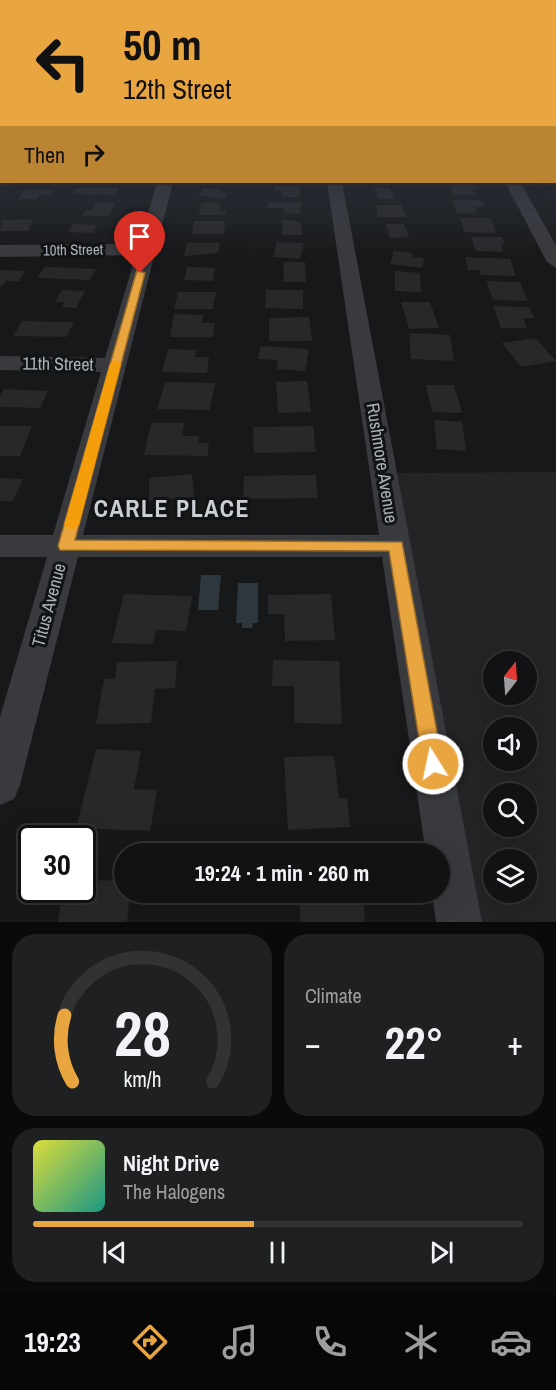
<!DOCTYPE html>
<meta charset="utf-8">
<style>
body{margin:0;font-family:"Archivo Narrow",sans-serif;background:#1e2021;color:#f1f3f6;height:100vh;display:flex;flex-direction:column;font-size:22px;white-space:nowrap}
*{box-sizing:border-box;margin:0}
p{font-size:20px;color:#9c9ea0}
.icon{flex:none;width:33px;height:33px;fill:none;stroke:currentColor;stroke-width:2;stroke-linecap:round;stroke-linejoin:round}
.map{position:relative;height:922px;overflow:hidden}
.drawer{display:flex;flex-direction:column;gap:12px;padding:12px;background:#090a0a;flex:1}
.drawer>*{flex:none}
.hud{position:absolute;left:0px;top:0px;width:556px;height:183px;box-shadow:0 6px 24px #0002,0 0 0 2px #303233;background:#e9a540;color:#111;overflow:hidden}
.needle{width:39px;rotate:17deg}
.buttons{position:absolute;left:483px;top:651px;display:grid;gap:12px}
.buttons a{display:grid;place-items:center;width:54px;height:54px;border-radius:50%;background:#111213;box-shadow:0 6px 24px #0002,0 0 0 2px #303233;font-size:30px}
.speed{position:absolute;left:18px;top:825px;display:flex;gap:12px;font-size:30px;font-weight:700;text-align:center}
.speed>*{display:grid;place-content:center;width:78px;height:78px;border-radius:50%;background:#111213;box-shadow:0 6px 24px #0002,0 0 0 2px #303233;line-height:1}
.speed .limit{border:3px solid #111;border-radius:9px;background:#fff;color:#111}
.pin{position:absolute;display:grid;place-items:center;width:51px;height:51px;color:#fff;margin:-62px -26px;border-radius:50% 50% 50% 0;rotate:-45deg;box-shadow:0 0 6px #0007}
.pin .icon{rotate:45deg}
.me{position:absolute;width:66px;margin:-33px;rotate:350deg;stroke-linejoin:round;filter:drop-shadow(0 0 4px #0008)}
.turn{display:flex;align-items:center;gap:21px;height:126px;padding:0 24px;font-size:27px}
.turn .icon{width:78px;height:78px;stroke-width:2.5}
.turn b{display:block;font-size:42px;line-height:51px}
.then{display:flex;align-items:center;height:57px;padding:0 24px;background:#0003;gap:12px;font-size:22px}
.big{font-size:45px;font-weight:700;line-height:1.1}
.drawer .tile{flex:1;display:flex;flex-direction:column;justify-content:center;gap:9px;min-width:0;padding:0 21px;border-radius:24px;background:#1e2021}
.drawer .dial{align-items:center;gap:0}
.dial svg{height:156px;overflow:visible;fill:none;stroke:#303233;stroke-width:7;stroke-linecap:round;text-anchor:middle}
.dial text{fill:#f1f3f6;stroke:none}
.song{display:flex;align-items:center;gap:18px}
.cover{width:72px;height:72px;border-radius:9px;background:linear-gradient(135deg,hsl(60 70% 55%),hsl(170 70% 35%))}
.played{height:6px;border-radius:3px;background:linear-gradient(90deg,#e9a540 45%,#303233 45%)}
.keys{display:flex;justify-content:space-around;direction:ltr}
.heat{display:flex;justify-content:space-between;align-items:center;font-size:33px;direction:ltr}
.drawer .tiles{flex:1;display:grid;gap:12px;grid-template-columns:1fr 1fr}
.tile:last-child{grid-column:span 2}
.trip{position:absolute;left:114px;top:843px;width:336px;height:60px;border-radius:30px;background:#111213;box-shadow:0 6px 24px #0002,0 0 0 2px #303233;font-weight:700;line-height:60px;text-align:center}
.dock{display:flex;height:96px;justify-content:space-around;align-items:center;background:#070708;color:#9c9ea0}
.dock .icon{width:42px;height:42px}
.dock .current{color:#e9a540}
.dock b{font-size:27px;color:#f1f3f6}
.map>svg:first-child{display:block}
.built{fill:#242426;fill-rule:evenodd}
.water{fill:#2e373d}
.building{fill:#28282a}
.lines{fill:none;stroke-linecap:round;stroke-linejoin:round}
.minor{fill:#393a3e;fill-rule:evenodd}
.route{fill:#e9a540;stroke:#976b2a;stroke-width:1.5}
.slow{fill:#f59e0b}
.labels{text-anchor:middle;stroke-width:6;stroke-linejoin:round;paint-order:stroke}
.far-street-label{font-size:15px;fill:#aab0b9;stroke:#121314}
.street-label{font-size:18px;fill:#aab0b9;stroke:#121314}
.district-label{font-size:24px;font-weight:bold;letter-spacing:1.5px;fill:#cbced5;stroke:#121314}
</style>
<div class="map">
<svg width="556" height="922" viewBox="0 0 556 922">
<rect width="100%" height="100%" fill="#171819"/>
<path class="built" d="M556,472v450h-97l-75,-449zM494,662h32v32h-32zM494,728h32v32h-32zM494,794h32v32h-32zM494,860h32v32h-32z"/>
<path class="water" d="M201,575h20l-3,35h-20z
M238,583h20v40h-5l-1,5h-10v-5h-6z"/>
<path class="building" d="M449,183h27l3,6h-7l3,6h-21z
M274,186h25l1,11h-17l-1,-7 -8,1z
M77,188h41l-3,7 -42,-1z
M203,188l17,1 -2,4h9l-2,5 -27,-2z
M374,188h16l4,11h-16z
M24,189l30,1 -4,5h-10l-3,4h-19z
M453,200h29l3,7h-10l2,6h-20z
M268,202l33,1 -1,11 -16,-1v-5h-17z
M95,203h20l-5,13h-28l3,-6h7z
M201,203h19l-1,8h7l-1,4h-26z
M376,205h26l4,12h-28z
M460,218h31l5,15 -32,-1z
M33,219l-5,12h-28l2,-11z
M282,219l19,3 1,13h-19z
M194,221h31l-1,13h-32z
M73,224l25,1 -5,8 -25,-1z
M386,224h18l5,13 -19,1z
M471,237h31l3,7 -4,-1 3,9 -28,-1z
M277,242l27,1 -4,16 -27,-2z
M187,243h33l-2,10 -34,3z
M394,251l19,2 -1,4 12,1 -2,10 -32,-4z
M465,257l45,2 6,17 -35,-1 -2,-5h-11z
M283,262h22l1,20h-22z
M45,267l51,2 -6,11 -53,-2z
M187,267l28,1 -2,13 -29,-1z
M0,270l25,1 -6,10h-13l-6,6z
M395,271l25,2 1,19 -26,-1z
M486,281l34,1 8,19 -35,-1z
M62,290l23,1 -9,17 -14,-1 3,-5h-10z
M266,290h37v19l-38,-1z
M178,292h38l-3,17h-39z
M401,302h29l9,26 -30,1z
M493,306l36,1 5,11h-11l4,10h-26z
M174,314l29,1 -1,8h13l-2,14h-43z
M309,317l3,24h-43v-23z
M22,321l52,1 -8,15 -53,-1z
M409,333l41,2 4,26 -43,-2z
M535,338l21,23 -35,6 -19,-24z
M261,346l48,3 -4,22 -28,-2 1,-9 -20,-1z
M168,349l28,1 -1,7h14l-2,16 -45,-1z
M307,381l4,31 -33,1 -2,-31z
M165,382l50,1 -5,27 -53,-1z
M426,385h28l8,28 -30,-1z
M4,389l44,2 -8,17 -40,-1v-10z
M434,420l28,2 4,29 -29,-2z
M151,423h33l-2,13h17l-1,7h11l-1,13 -64,-1z
M0,426h32l-12,30h-20z
M313,426l3,26 -62,1 -1,-26z
M192,474l2,23 -45,4v-23z
M316,475l2,23 -75,1 1,-23z
M0,478l23,1 -10,22h-13z
M124,594l68,2 -6,35 -30,-1 -3,14 -41,-1z
M331,594l4,46 -50,1 -1,-27h-16v-19z
M273,660l66,1 3,63 -48,-1v-37h-22z
M177,661l-2,27 -20,1 -4,34 -55,1 8,-45 11,-1 2,-16z
M96,749l45,2 -7,38 23,1 -7,41 -74,-3z
M334,756l5,42h8l3,29 -62,3 -4,-73z
M124,880v12h6l-3,30h-69l5,-32h19v-9z
M273,892h90l2,30h-65v-23l-28,-1z"/>
<g class="lines">
<path class="minor" d="M0,169h2v10h-2z
M157,182h16l-90,353h296l-52,-353h15l140,740h-46l-4,-30h8v-38h-14l-44,-297h-304l-58,228 -6,14 -14,6v-88l47,-160h-47v-22h53l48,-163 -101,-2v-14l105,2 31,-103 -136,2v-12l139,-1z
M505,182h15l36,63v23l-9,-6z"/>
</g>
<linearGradient id="sky" x2="0" y2="1"><stop stop-color="#0d0d0e"/><stop offset="0.5" stop-color="#363d49"/><stop offset="1" stop-color="#363d49" stop-opacity="0"/></linearGradient>
<rect width="556" height="258" fill="url(#sky)"/>
<path class="route" d="M137,270l8,3 -70,267 327,2 41,222 -3,7 -7,3 -7,-3 -3,-7 -34,-213 -329,-1 -2,-4z"/>
<path class="slow" d="M115,360l6,4 -42,161 -8,5 -7,-5 46,-161z"/>
<g class="labels">
<g class="far-street-label">
<text transform="translate(73 250) rotate(-1)" y="5">10th Street</text>
</g>
<g class="street-label">
<text transform="translate(58 364) rotate(1)" y="6">11th Street</text>
<text transform="translate(382 463) rotate(81)" y="6">Rushmore Avenue</text>
<text transform="translate(49 605) rotate(-75)" y="6">Titus Avenue</text>
</g>
<g class="district-label">
<text x="172" y="517">CARLE PLACE</text>
</g>
</g>
</svg>
<div class="buttons">
<a><svg class="needle" viewBox="-14 -14 28 28"><path d="M0-13l5 13h-10z" fill="#e53935"/><path d="M0 13l5-13h-10z" fill="#9c9ea0"/></svg></a>
<a><svg class="icon" aria-label="sound" viewBox="0 0 24 24"><path d="M4 9h4l5-4v14l-5-4H4zM17 9q2 3 0 6"/></svg></a>
<a><svg class="icon" aria-label="search" viewBox="0 0 24 24"><circle cx="10" cy="10" r="6"/><path d="M15 15l6 6"/></svg></a>
<a><svg class="icon" aria-label="layers" viewBox="0 0 24 24"><path d="M12 4l9 5-9 5-9-5zM3 14l9 5 9-5"/></svg></a>
</div>
<div class="speed"><div class="limit">30</div></div>
<div class="pin" style="left:140px;top:273px;background:#d93025"><svg class="icon" aria-label="arrive" viewBox="0 0 24 24"><path d="M6 21V4h12l-3 4 3 4H6"/></svg></div>
<svg class="me" style="left:433px;top:764px" viewBox="-20 -20 40 40"><circle r="17" fill="#e9a540" stroke="#fff" stroke-width="3"/><path d="M0-11L8 9 0 5-8 9z" fill="#fff"/></svg>
<div class="trip">19:24 · 1 min · 260 m</div>
<div class="hud">
<div class="turn"><svg class="icon" aria-label="left" viewBox="0 0 24 24"><path d="M17 20v-9H6M10 6l-5 5 5 5"/></svg><div><b>50 m</b>12th Street</div></div>
<div class="then">Then<svg class="icon" aria-label="right" viewBox="0 0 24 24"><path d="M7 20v-9h11M14 6l5 5-5 5"/></svg></div>
</div>
</div>
<section class="drawer">
<div class="tiles">
<div class="tile dial"><svg viewBox="0 0 100 80">
<path d="M14 69A42 42 0 1 1 86 69"/>
<path d="M14 69A42 42 0 0 1 10 35" stroke="#e9a540"/>
<text x="50" y="56" font-size="32" font-weight="700">28</text>
<text x="50" y="72" font-size="11">km/h</text>
</svg></div>
<div class="tile"><p>Climate</p>
<div class="heat"><a>−</a><b class="big">22°</b><a>+</a></div>
</div>
<div class="tile">
<div class="song"><i class="cover"></i><div><b>Night Drive</b><p>The Halogens</p></div></div>
<div class="played"></div>
<div class="keys"><svg class="icon" aria-label="previous" viewBox="0 0 24 24"><path d="M18 5L8 12l10 7zM5 5v14"/></svg><svg class="icon" aria-label="pause" viewBox="0 0 24 24"><path d="M8 5v14M16 5v14"/></svg><svg class="icon" aria-label="next" viewBox="0 0 24 24"><path d="M6 5l10 7-10 7zM19 5v14"/></svg></div>
</div>
</div>
</section>
<nav class="dock">
<b>19:23</b>
<svg class="icon current" aria-label="directions" viewBox="0 0 24 24"><path d="M12 3l9 9-9 9-9-9zM9 14v-3h6M13 9l2 2-2 2"/></svg>
<svg class="icon" aria-label="music" viewBox="0 0 24 24"><path d="M9 18V5l10-2v13"/><circle cx="6" cy="18" r="3"/><circle cx="16" cy="16" r="3"/></svg>
<svg class="icon" aria-label="phone" viewBox="0 0 24 24"><path d="M5 4h4l2 5-3 2q2 4 5 5l2-3 5 2v4C11 20 4 13 5 4z"/></svg>
<svg class="icon" aria-label="climate" viewBox="0 0 24 24"><path d="M12 3v18M4 7l16 10M4 17L20 7"/></svg>
<svg class="icon" aria-label="car" viewBox="0 0 24 24"><path d="M5 17H2v-5l4-1 3-4h7l3 4 3 1v5h-3M9 17h6M6 11h13"/><circle cx="7" cy="17" r="2"/><circle cx="17" cy="17" r="2"/></svg>
</nav>
